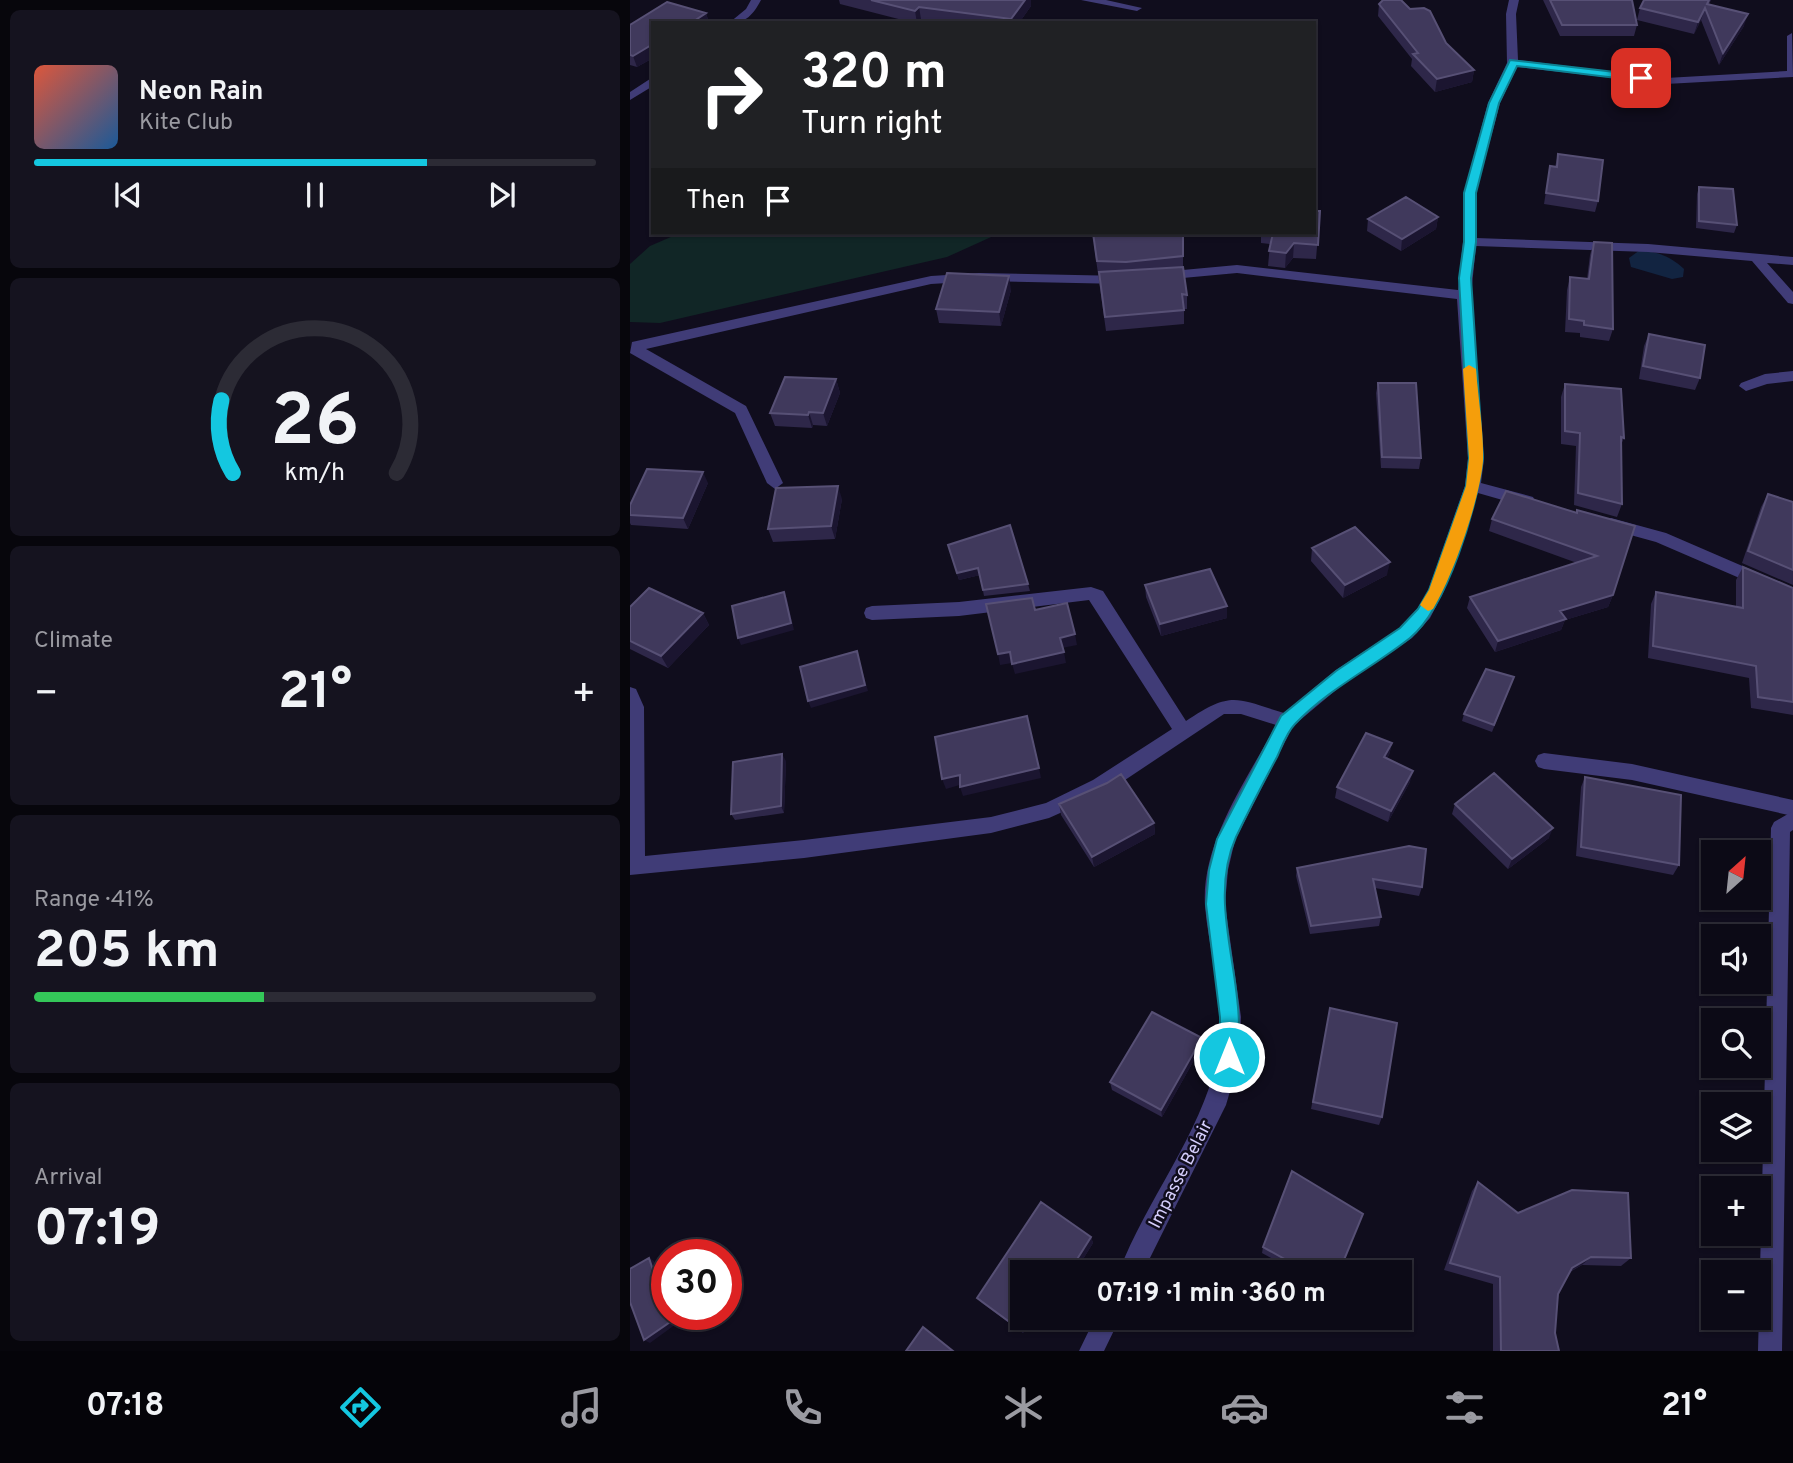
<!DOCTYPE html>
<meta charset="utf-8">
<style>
body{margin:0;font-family:Overpass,sans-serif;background:#15131f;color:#f1f3f6;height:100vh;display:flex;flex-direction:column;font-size:26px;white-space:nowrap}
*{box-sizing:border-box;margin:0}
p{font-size:23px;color:#9a9aa1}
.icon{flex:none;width:38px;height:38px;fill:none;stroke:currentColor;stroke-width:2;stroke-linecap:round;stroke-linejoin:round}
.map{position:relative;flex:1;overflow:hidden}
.panel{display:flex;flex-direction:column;gap:10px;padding:10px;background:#07060c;width:630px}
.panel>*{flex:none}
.banner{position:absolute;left:21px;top:21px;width:665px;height:214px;border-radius:0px;box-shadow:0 2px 5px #0004,0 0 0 2px #2c2b35;background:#202124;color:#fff;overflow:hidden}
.needle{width:46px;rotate:27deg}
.controls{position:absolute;left:1071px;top:840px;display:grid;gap:14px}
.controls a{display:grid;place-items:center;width:70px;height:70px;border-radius:0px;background:#0c0a16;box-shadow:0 2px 5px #0004,0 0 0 2px #2c2b35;font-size:35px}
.speed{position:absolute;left:21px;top:1239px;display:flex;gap:14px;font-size:35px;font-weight:700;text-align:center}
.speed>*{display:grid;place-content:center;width:91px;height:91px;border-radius:50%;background:#0c0a16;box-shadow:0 2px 5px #0004,0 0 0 2px #2c2b35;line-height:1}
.speed .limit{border:10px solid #d22;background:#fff;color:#111}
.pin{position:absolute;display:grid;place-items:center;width:60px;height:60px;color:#fff;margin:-30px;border-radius:14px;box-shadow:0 4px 10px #0006}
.me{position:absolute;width:77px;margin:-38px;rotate:0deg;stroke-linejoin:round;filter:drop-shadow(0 0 5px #0008)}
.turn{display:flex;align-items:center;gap:24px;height:147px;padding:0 35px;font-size:32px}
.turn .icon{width:91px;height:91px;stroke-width:2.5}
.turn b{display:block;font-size:49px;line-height:60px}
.then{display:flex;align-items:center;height:66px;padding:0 35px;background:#0003;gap:14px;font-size:26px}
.big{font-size:52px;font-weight:700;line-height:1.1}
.panel .tile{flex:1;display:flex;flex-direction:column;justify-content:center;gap:10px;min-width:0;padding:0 24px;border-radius:10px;background:#15131f}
.panel .dial{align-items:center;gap:0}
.dial svg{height:182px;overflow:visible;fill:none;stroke:#2c2b35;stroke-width:7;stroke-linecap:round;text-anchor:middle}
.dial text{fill:#f1f3f6;stroke:none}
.song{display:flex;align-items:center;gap:21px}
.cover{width:84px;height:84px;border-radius:10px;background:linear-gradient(135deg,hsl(10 70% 55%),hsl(210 70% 35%))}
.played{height:7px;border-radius:4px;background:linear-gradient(90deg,#14c7e0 70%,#2c2b35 70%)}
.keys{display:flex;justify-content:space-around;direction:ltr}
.heat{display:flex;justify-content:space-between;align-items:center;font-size:38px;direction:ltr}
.charge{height:10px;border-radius:5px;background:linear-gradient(90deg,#34c759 41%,#2c2b35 0)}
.trip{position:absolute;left:380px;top:1260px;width:402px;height:70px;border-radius:0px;background:#0c0a16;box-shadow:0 2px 5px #0004,0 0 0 2px #2c2b35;font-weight:700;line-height:70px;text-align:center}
.tabs{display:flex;height:112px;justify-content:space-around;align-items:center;background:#050409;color:#9a9aa1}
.tabs .icon{width:49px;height:49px}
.tabs .selected{color:#14c7e0}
.tabs b{font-size:32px;color:#f1f3f6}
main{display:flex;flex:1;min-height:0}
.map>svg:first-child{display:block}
.green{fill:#112626}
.water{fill:#122441}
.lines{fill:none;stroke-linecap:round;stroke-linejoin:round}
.service{fill:#403c77;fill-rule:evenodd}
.minor{fill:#403c77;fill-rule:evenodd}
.wall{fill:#2e2749}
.shaded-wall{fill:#1b1530}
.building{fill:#40395c;stroke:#575075;stroke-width:2}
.route{fill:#14c7e0;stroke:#0d8192;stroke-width:2}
.slow{fill:#f59e0b}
.labels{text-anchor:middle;stroke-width:5;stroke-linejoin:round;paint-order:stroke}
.street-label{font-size:18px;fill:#d4cdfb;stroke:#100d1d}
</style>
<main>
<section class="panel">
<div class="tile">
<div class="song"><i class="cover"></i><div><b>Neon Rain</b><p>Kite Club</p></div></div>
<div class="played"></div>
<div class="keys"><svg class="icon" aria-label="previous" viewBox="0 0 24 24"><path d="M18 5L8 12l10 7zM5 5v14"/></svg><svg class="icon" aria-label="pause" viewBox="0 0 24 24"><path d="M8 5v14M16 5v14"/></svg><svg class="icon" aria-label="next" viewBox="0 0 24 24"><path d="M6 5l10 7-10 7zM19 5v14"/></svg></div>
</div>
<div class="tile dial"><svg viewBox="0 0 100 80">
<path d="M14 69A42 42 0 1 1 86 69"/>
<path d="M14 69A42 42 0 0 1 9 37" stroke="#14c7e0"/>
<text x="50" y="56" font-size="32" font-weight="700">26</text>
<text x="50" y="72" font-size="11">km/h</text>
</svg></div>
<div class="tile"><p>Climate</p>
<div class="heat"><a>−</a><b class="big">21°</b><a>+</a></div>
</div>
<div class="tile"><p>Range · 41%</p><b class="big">205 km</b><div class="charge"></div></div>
<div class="tile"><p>Arrival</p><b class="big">07:19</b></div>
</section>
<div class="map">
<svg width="1163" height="1351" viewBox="0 0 1163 1351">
<rect width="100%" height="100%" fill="#100d1d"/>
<path class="green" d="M50,233h320l-53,24 -287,66 -30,-1v-58l20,-18z"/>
<path class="water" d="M1010,250c18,2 30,6 44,19l-1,8 -11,2 -41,-12 -2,-9z"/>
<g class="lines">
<path class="service" d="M914,753l88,11 161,36v16l-161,-36 -88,-11 -6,-2 -3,-6 3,-6z"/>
<path class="minor" d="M121,0h10c-8,15 -15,23 -32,23l17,-14z
M451,0h25l36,8 -5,3z
M879,0h10l-3,14 2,46 148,18 121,-7v-35l5,-3 1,44 -127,7 -149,-17 -17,36 -24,90v45l172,6 145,13v8l-26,-2 26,29v12l-5,-1 -36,-42 -104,-9 -172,-6 -5,49 13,164 -3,24 52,14 2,4 -8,6 -49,-14 -34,98 -14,27 -18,20 -64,42 -55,46 -58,114 -7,30 -3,34 16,113 -1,40 -14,48 -83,167h-24c27,-72 81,-136 98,-212 12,-49 -8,-104 -12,-154 -4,-64 42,-126 71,-181l-35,-11h-17l-117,78 -58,26 -58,15 -187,25 -174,17v-188l6,2 8,18 1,149 159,-16 187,-23 55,-14 47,-23 79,-51 -83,-129 -130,16 -87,4 -6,-2 -2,-5 2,-5 6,-2 87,-4 132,-15 12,4 83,130c46,-30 48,-23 98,-8l52,-43 64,-42 18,-20 10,-17 37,-105 3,-27 -11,-160 -220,-26 -76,7 -7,-4 7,-4 76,-7 221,25 5,-48 1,-49 24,-90 19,-40 -1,-49z
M23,77v9l-23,14v-8z
M349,273l144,3 7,4 -7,4 -144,-3 -48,3 -285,65 100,57 37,77 -8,6 -8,-6 -32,-70 -105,-60 2,-11 299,-66z
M1163,371v10l-26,3 -21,7 -7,-5 2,-3 24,-9z
M981,518l55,15 127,55v13l-137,-59 -51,-14 -2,-4z
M1163,811v19l-3,2 -8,519h-24l13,-523 3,-6z
M465,1318h25l-16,33h-25z"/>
</g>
<path class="wall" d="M209,0h192v6l-12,17h-73l-25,-4 -3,4h-4l-74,-19z
M913,0h89l5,25 -3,11h-74z
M1014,0h67l-2,4 35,22 -25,39 -18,-45 -7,14 -57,-14 3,-12z
M749,4l67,39 28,27 -2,12 -37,10 -24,-26 1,-7 -34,-43z
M76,13l3,10h-56v35l-16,9 -7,-2v-40z
M928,154l40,47 -3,11 -51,-8 6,-38 5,1z
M1069,187l38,38 -3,8 -38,-5 1,-34z
M690,211l-4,48 -23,-1 -8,10 -17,-2 2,-22 -9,-1v-10h53z
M808,217l-2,12 -35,22 -34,-20 1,-12z
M553,233v35l4,27v14h-3v15l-78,7 -12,-86z
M964,242l19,87 -4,12 -29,-4v-4l-15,-1 2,-42 3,-13 17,2 3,-24z
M381,290l-10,36 -62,-3 -3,-14z
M1019,334l51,44 -5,12 -56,-11 5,-33z
M206,379l4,14 -13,33 -14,-1 -1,3 -37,-2 -5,-13z
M748,383l43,75 -2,11 -38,-1 -5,-75z
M935,384l59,54 -3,7 1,59 -5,13 -43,-12 2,-59 -15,-2v-47z
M78,483l-20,46 -57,-4 -1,-2v-18z
M1138,494l25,8v83l-51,-22 19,-56z
M212,499l-7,40 -62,3 -5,-13z
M947,510l36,85 -5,12 -43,13 -4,10 -66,22 -28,-44 3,-11 107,-34 -88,-32 3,-12 84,-6z
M682,548l75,27 -44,23 -32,-37z
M320,552l78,32 2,7 -46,5 -4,-21 -21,5z
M1113,567l50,21v127l-42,-7 -2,-30 -101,-20 3,-54 5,-12 80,15v-27z
M515,585l82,33 -66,18 -15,-39z
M0,607l73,6 6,12 -41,43 -38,-19z
M884,677l-22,55 -30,-11 2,-7z
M762,743l-3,12 -2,3 23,24 -22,40 -53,-24 2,-11z
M156,761l-2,52 -49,7 -4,-6z
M955,777l94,88 -6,10 -97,-19 5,-69z
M429,804l95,19 1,11 -61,33 -33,-52z
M825,804l94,34 -41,31 -56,-55z
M779,846l13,41 -3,9 -44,-8 6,29 -2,9 -69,8 -14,-58 1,-8z
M700,1008l52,109 -3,8 -68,-16z
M572,1038v8l-40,71 -50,-27 -2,-8z
M848,1182l40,31 113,45 -10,8 -39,-1 -12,7 -12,22 -3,39 4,18h-66v-67l-49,-14 28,-79z
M411,1202l50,35 2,6 -18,29h-53v46h11l-10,15 -41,-30 -5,-5z
M633,1247l76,25h-42l-35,-19z"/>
<path class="shaded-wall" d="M395,0h6v6l-12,17h-8v-4z
M289,7l2,12 -4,4 -2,-12z
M1075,8l-4,12 -7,14 4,-12z
M76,13l3,10h-18z
M1118,14l-4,12 -25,39 4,-12z
M23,44v14l-16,9 -4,-11z
M844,70l-2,12 -37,10 2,-13z
M808,217l-2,12 -35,22 1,-12z
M664,243l-1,15 -8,10 1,-15z
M379,276l2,14 -10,36 -2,-14z
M206,379l4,14 -13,33 -4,-13z
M179,412l4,13 -1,3 -4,-13z
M73,472l5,11 -20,46 -5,-11z
M208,486l4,13 -7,40 -4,-13z
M760,562l-3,13 -44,23 2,-13z
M348,568l2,7 -21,5 -2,-7z
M154,592l3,7 7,31 -53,15 -3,-7z
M983,595l-5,12 -43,13 -4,10 -66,22 3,-11 62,-30z
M597,606v12l-66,18 -1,-12z
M73,613l6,12 -41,43 -7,-12z
M445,634l2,11 -15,3 -2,-10z
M227,651l11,40 -57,17 -3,-7z
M380,652l2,11 -12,2 -2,-11z
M434,652l2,11 -51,11 -3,-10z
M762,743l-3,12 -7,14 2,-12z
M152,754l4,7 -2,52 -3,-7z
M409,768l2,10 -78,18 -3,-9z
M783,771l-3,11 -22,40 3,-11z
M330,775l3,9 -17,5 -4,-10z
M524,823l1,11 -61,33 -2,-10z
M923,828l-4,10 -41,31 4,-10z
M572,1038v8l-40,71 -1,-7z
M461,1237l2,6 -18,29h-6z
M961,1257l-9,8 -19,10 9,-7z
M19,1258l5,3 13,37v14z
M38,1314h4l4,10 -26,19 -6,-3z
M396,1318h7l-10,15 -4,-4z"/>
<path class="building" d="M241,0h154l-14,19 -92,-12 -4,4z
M753,0h18l9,9 14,-1 6,3 16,32 28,27 -37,9 -24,-25 5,-1 -39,-49z
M920,0h82l5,25h-75z
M1014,0h65l-2,4 41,10 -25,39 -18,-45 -7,14 -58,-14z
M37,2l39,11 -15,10h-38v21l-20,12 -3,-1v-30z
M928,154l45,6 -5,41 -52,-8 4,-27 7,1z
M1069,187l34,2 4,36 -38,-4z
M776,197l32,20 -36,22 -34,-20z
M684,211h6l-2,34 -24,-2 -8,10 -17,-2 4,-18h41z
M463,233h90v23l-57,6 -29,-1z
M964,242l18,1 1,86 -29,-4v-4l-15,-2 1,-42 19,2z
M553,267l4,28 -5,-1 2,16 -79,7 -6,-45z
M317,273l62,3 -10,36 -63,-3z
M1019,334l56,11 -5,33 -57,-12z
M155,377l51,2 -13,34 -14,-1 -1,3 -38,-2z
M748,383h38l5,75 -39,-1z
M935,384l56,5 3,49 -3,-1 1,67 -44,-11 2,-60 -15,-2z
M17,469l56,3 -20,46 -53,-3v-10z
M208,486l-7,40 -63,3 8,-41z
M876,491l71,22v-3l58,16 -22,69 -53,16 6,8 -68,22 -28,-44 127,-41 -105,-37z
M1138,494l25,8v68l-45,-19z
M380,525l18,59 -45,6 -5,-22 -21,5 -9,-28z
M725,527l35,35 -45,23 -33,-37z
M1113,567l50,21v114l-35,-5 -2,-31 -103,-20 3,-54 87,16z
M580,569l17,37 -67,18 -15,-39z
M19,588l54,25 -42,43 -31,-15v-34z
M154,592l7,31 -53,15 -6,-32z
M402,598l3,12 32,-7 8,31 -15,4 4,14 -52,12 -2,-12 -12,2 -12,-50z
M227,651l8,34 -57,16 -8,-34z
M856,669l28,8 -20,48 -30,-11z
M397,716l12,52 -79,19v-12l-18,4 -7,-42z
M736,733l26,10 -8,14 29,14 -22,40 -54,-24z
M152,754l-1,52 -50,8 2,-52z
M864,773l59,55 -41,31 -57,-55z
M491,774l33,49 -62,34 -33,-53 48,-21z
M955,777l96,18 -2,70 -98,-18z
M779,846l17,3 -4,38 -49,-8 8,38 -70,9 -14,-58z
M700,1008l67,15 -15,94 -69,-15z
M522,1012l50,26 -41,72 -51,-28z
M662,1171l71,43 -24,58h-31l-45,-25z
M848,1182l40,31 54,-23 56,3 3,65 -40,-1 -19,11 -14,26 -3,39 4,18h-58l-1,-74 -50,-14z
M411,1202l50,35 -22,35h-47v46h4l-7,11 -42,-31z
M19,1258l21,64 -26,18 -14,-38v-33z
M293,1327l30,24h-47z"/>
<path class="route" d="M880,60l131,15 5,3 -5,3 -124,-15 -18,37 -23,90v49l-5,36 12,180c-5,47 -36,150 -73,180 -38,30 -82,51 -115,86 -8,8 -13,22 -18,33 -14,26 -28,53 -41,80 -27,61 3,127 3,190 0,12 2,25 -3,36l-7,3 -7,-3 -2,-6v-40l-14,-113 3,-34 8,-31 64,-123 55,-45 64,-43 18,-19 11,-19 37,-104 3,-28 -10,-180 5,-36v-49l25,-90z"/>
<path class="slow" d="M839,365l7,4c2,30 8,62 7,92 -3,38 -30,115 -50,148l-5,2 -8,-6 9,-15 37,-104 3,-28 -6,-89z"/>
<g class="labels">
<g class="street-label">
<text transform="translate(550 1174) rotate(-63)" y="6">Impasse Belair</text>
</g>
</g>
</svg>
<div class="controls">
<a><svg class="needle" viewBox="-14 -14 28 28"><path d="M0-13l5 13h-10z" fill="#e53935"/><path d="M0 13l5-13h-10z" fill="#9a9aa1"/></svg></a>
<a><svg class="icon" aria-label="sound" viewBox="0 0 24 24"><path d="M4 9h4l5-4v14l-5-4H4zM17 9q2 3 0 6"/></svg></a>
<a><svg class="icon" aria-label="search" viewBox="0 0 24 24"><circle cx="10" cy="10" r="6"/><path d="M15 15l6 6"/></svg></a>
<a><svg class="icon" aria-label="layers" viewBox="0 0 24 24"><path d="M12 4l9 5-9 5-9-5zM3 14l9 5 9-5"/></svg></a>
<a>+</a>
<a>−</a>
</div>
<div class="speed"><div class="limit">30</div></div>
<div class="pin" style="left:1011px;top:78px;background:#d93025"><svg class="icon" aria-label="arrive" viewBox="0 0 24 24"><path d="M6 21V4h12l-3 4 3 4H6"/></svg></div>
<svg class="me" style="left:599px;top:1057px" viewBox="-20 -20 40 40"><circle r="17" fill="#14c7e0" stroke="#fff" stroke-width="3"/><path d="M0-11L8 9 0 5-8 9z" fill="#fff"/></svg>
<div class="trip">07:19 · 1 min · 360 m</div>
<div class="banner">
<div class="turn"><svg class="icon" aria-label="right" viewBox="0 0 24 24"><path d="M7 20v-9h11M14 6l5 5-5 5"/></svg><div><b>320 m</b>Turn right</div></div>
<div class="then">Then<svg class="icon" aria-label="arrive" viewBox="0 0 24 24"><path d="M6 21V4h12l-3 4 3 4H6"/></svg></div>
</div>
</div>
</main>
<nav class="tabs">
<b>07:18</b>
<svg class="icon selected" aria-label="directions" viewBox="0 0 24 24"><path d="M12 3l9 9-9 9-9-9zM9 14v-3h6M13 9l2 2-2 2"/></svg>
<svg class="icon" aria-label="music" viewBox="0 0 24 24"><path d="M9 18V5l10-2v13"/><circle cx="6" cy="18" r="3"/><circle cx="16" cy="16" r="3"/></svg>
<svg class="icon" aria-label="phone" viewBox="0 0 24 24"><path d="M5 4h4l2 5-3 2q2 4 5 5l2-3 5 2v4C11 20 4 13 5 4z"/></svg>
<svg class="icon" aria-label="climate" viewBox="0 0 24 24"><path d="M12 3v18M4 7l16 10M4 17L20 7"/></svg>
<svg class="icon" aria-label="car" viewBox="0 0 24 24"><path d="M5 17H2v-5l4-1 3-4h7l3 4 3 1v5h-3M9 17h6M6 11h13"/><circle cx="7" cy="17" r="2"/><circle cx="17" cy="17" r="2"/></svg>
<svg class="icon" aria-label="filters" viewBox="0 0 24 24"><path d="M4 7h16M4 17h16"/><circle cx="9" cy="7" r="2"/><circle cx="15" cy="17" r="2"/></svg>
<b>21°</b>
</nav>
